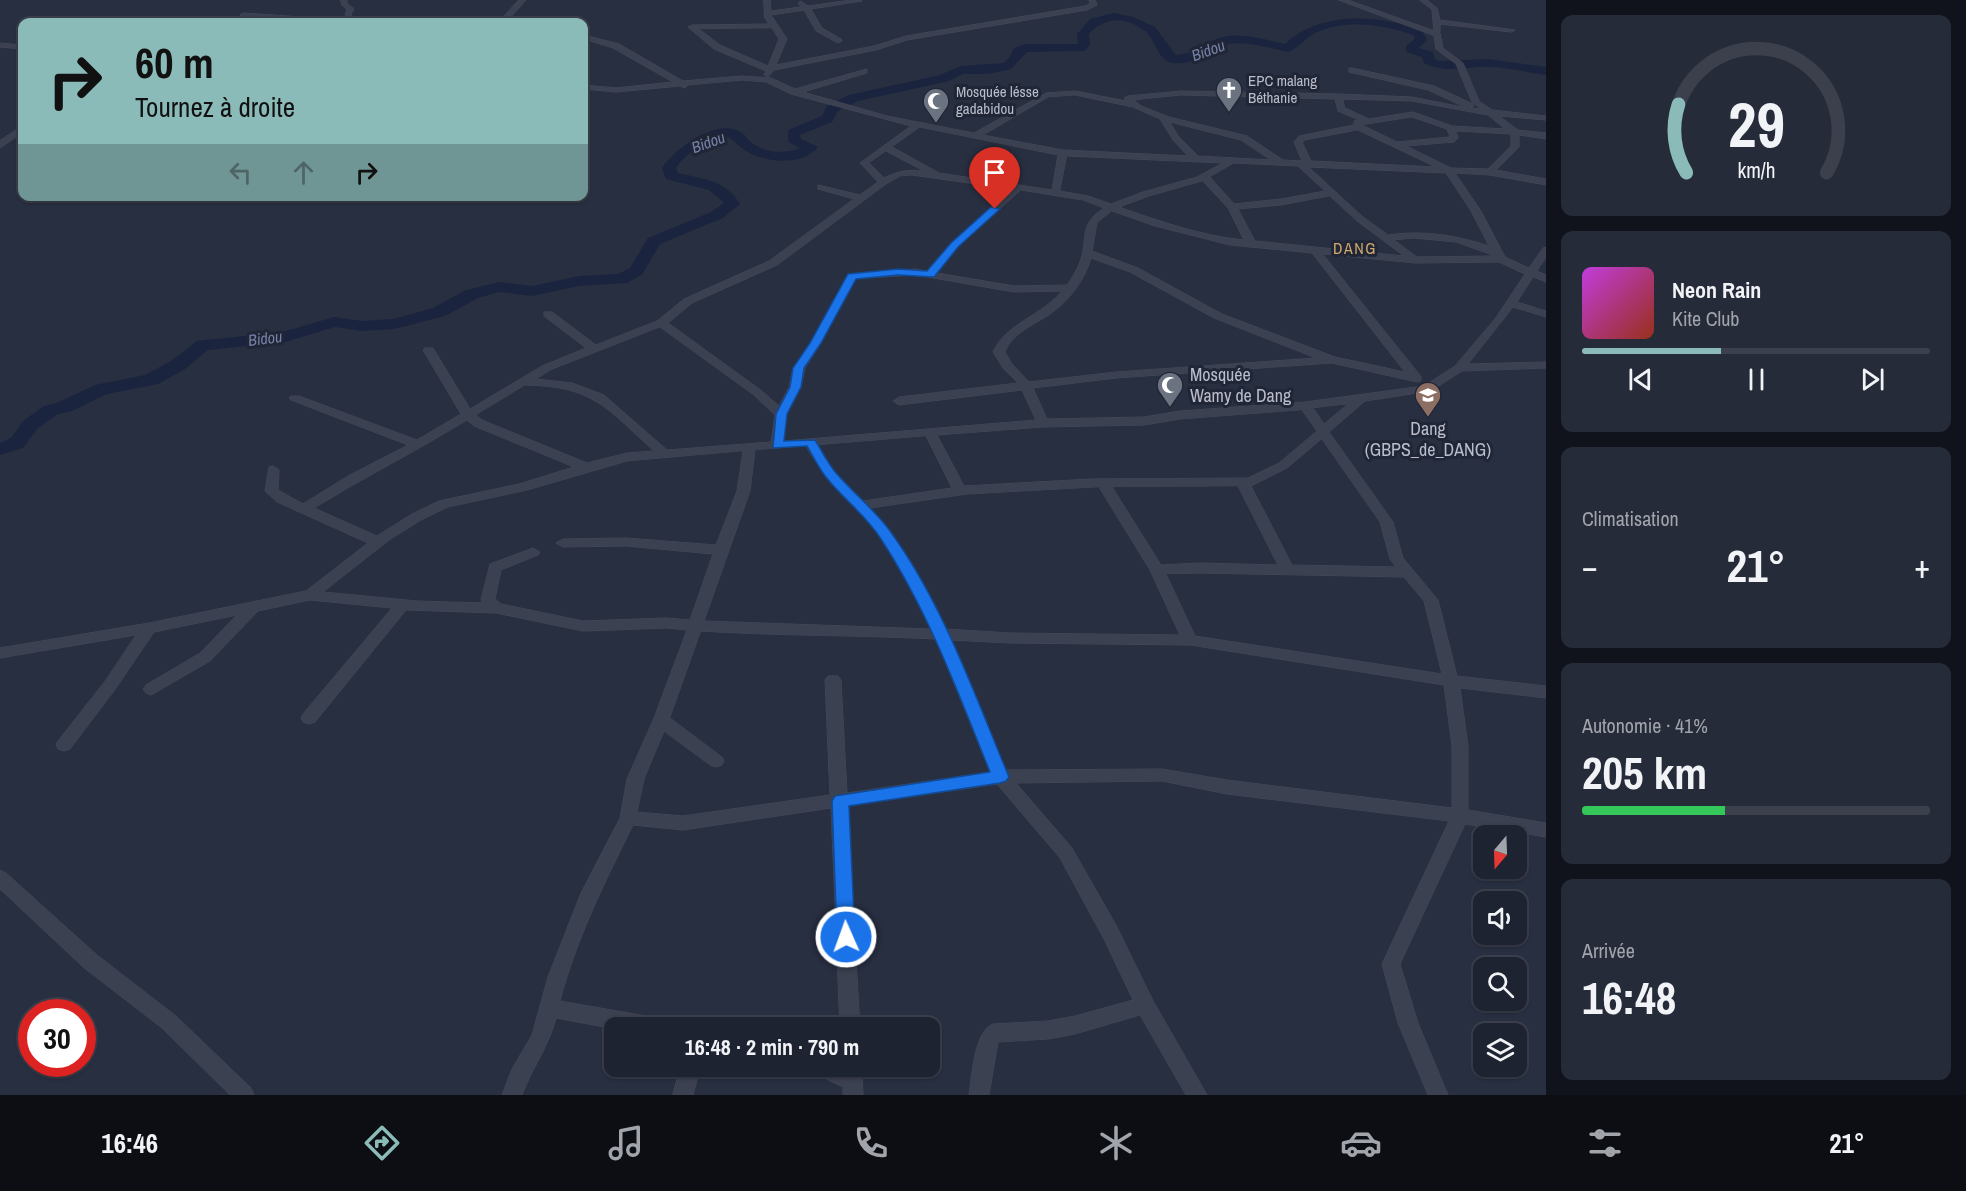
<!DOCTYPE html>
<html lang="fr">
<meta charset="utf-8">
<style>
body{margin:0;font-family:"Archivo Narrow",sans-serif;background:#262b39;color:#f1f3f6;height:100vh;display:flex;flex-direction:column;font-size:22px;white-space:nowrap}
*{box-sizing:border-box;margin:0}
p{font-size:20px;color:#a1a4ab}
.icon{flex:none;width:33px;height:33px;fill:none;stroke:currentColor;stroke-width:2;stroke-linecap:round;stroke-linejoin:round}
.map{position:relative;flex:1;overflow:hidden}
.details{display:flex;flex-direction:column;gap:15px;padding:15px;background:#10131b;width:420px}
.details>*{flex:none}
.hud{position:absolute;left:18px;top:18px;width:570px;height:183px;border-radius:12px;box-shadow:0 2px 4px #0004,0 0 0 2px #3c404d;background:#8bbbb9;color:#111;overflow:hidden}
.needle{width:39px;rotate:199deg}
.controls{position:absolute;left:1473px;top:825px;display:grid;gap:12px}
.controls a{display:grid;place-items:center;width:54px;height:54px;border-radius:12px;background:#1e2331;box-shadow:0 2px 4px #0004,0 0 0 2px #3c404d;font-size:30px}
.speed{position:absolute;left:18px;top:999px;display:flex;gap:12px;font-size:30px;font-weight:700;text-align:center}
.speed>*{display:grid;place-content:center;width:78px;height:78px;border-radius:50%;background:#1e2331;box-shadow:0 2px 4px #0004,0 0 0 2px #3c404d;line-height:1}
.speed .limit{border:9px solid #d22;background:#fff;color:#111}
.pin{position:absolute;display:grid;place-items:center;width:51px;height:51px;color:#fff;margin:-62px -26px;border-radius:50% 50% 50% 0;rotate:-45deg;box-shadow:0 0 6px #0007}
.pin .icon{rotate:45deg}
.me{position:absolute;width:66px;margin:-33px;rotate:358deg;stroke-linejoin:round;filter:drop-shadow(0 0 4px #0008)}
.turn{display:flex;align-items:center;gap:21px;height:126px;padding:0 18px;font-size:27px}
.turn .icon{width:78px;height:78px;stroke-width:2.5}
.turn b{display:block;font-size:42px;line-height:51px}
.lanes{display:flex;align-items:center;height:57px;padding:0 18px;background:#0003;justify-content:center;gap:30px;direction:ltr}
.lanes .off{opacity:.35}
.big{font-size:45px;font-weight:700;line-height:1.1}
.details .widget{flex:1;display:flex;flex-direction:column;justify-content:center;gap:9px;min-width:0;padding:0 21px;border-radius:12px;background:#262b39}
.details .dial{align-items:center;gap:0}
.dial svg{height:156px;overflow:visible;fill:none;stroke:#3c404d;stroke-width:7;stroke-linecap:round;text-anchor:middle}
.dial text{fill:#f1f3f6;stroke:none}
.song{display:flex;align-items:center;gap:18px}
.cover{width:72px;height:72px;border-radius:9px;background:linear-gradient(135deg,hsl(290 70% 55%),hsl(10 70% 35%))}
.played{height:6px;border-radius:3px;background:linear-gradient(90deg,#8bbbb9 40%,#3c404d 40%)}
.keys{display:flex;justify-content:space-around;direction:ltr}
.heat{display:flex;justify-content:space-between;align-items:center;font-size:33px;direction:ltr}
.charge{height:9px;border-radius:4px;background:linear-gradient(90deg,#34c759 41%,#3c404d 0)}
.trip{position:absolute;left:604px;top:1017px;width:336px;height:60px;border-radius:12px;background:#1e2331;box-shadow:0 2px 4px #0004,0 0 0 2px #3c404d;font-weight:700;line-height:60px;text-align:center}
.tab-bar{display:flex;height:96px;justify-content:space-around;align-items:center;background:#0c0e14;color:#a1a4ab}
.tab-bar .icon{width:42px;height:42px}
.tab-bar .active{color:#8bbbb9}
.tab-bar b{font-size:27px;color:#f1f3f6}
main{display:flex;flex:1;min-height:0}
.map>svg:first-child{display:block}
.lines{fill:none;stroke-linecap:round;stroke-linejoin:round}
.river{fill:#1b243f;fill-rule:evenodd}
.street-casing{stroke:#464a5a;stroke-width:1}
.street{fill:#3c4151;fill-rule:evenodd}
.route{fill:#1a73e8;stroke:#114b97;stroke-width:1.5}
.labels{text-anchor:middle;stroke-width:6;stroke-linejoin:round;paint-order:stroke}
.far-poi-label{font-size:15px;fill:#b9bdcb;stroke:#212636;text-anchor:start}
.far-water-label{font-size:16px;font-style:italic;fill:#7582a8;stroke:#212636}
.far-neighbourhood-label{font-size:16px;letter-spacing:1.5px;fill:#d0aa6f;stroke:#212636}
.poi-label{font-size:18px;fill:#b9bdcb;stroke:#212636;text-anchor:start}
</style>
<main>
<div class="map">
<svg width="1546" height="1095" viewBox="0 0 1546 1095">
<rect width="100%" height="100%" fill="#282f41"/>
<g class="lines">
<path class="river" d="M1114,13l19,4 22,10 21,28c20,-2 26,-10 43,-17 20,-7 47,2 66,6 36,-34 94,-29 137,-14l5,10 -8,8 14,4 2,7 3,2 50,-2 58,8v8c-18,-2 -35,-7 -52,-8 -25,-2 -47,8 -70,-4l-2,-6 -16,-5v-6l9,-7 -2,-4c-29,-11 -69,-16 -98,-2 -10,5 -17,16 -27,19 -19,-4 -40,-11 -60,-8 -20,3 -30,22 -56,19 -15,-3 -16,-23 -26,-31 -19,-16 -41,-16 -57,2l1,11 -5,6 -58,1 -16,17 -23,5h-25l-14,7 -91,20 -20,10 -6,11 -32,13 1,4 17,8c-15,19 -51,16 -70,5 -7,-3 -12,-10 -19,-15 -21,4 -40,12 -53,31l2,5c24,6 48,7 62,31l-17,14 -63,26 -18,31 -15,8 -48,3 -47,10 -33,-4 -21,6 -33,18 -51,13 -32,2 -27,-4 -50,15 -77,8 -23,19 -27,15 -51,10 -35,17 -14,3 -20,14 -15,20 -23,7v-12l12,-6 11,-16 21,-15 15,-4 36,-17 50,-10 26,-14 26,-20 86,-9 51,-15 28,4 31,-2 40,-11 33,-18 33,-8 33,4 47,-10 39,-2 12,-6 18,-30 63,-26 13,-9 -15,-13 -43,-11 -4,-11c13,-19 50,-47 75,-38 8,3 11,11 18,15 13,8 32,9 45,3l-12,-6v-12l34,-14 5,-10 22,-11 91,-20 21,-9 42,-3 6,-5 5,-10 11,-4h53l-1,-10 13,-15z"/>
<g class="street-casing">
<path id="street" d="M341,0h6v3l7,6 -3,5 3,8 -111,-5 -3,-2 3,-2 104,7 -2,-6 2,-4 -5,-5z
M519,0h7l-17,19 3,3h-7l-3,-3z
M764,0h6l1,11 30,-4 -3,-4 3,-2 7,5 43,-6 11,1 -51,8 11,19 19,11 1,2 -4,2 -22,-12 -12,-21 -33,5 16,24 -11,26 98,-19 32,-10 179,-30 5,-2 -1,-4h6l2,5 -10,5 -180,30 -31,10 -102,20 -6,7 -4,-2 2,-4 -52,-22 -26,-22 4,-2 77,-1 -4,-6zM772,28l7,11 -11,27 -48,-21 -21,-16z
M1339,0h9l92,33 3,15 20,15 16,38 13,9 54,6v4l-47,-4 19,14 28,3v6l-27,-4v12l-23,23 50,9v6l-56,-10 -35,-2 26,38 24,46 24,11 14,-20 3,-1v10l-9,14 9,4v7l-13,-5 -16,25 29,9v6l-33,-10 -45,57 78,-2v6l-84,3 -31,20 -66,10 -36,31 64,90 10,36 35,42 19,76 89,10v12l-86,-10 8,58v64l78,13v14l-81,-13 -65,140 18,59 30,72h-20l-30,-72 -16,-59 67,-143 -222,-27 -65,-13 -146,2 56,65 45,79 35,72 55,96h-21l-46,-80 -65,19 -27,5 -50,3 -9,53h-20c3,-19 5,-64 24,-71l55,-3 27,-5 58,-16 -29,-61 -44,-81 -63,-74 -150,22 13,222h-20l-9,-220 -148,22 -50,-5c-28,57 -57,114 -73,176l103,18 7,3 3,6 -58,1 -59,-11c-7,28 -24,50 -34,77h-20l10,-26 20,-34 16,-58 33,-84 39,-75 7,-39 27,-61 33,-88 -20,-2 -84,3 -87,-18 -90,-3 -91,112 -6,2 -6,-2 -2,-4 2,-4 89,-106 -82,-8 -52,11 -48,50 -59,34 -5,-2 -3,-4 3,-4 54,-32 37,-38 -83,17 -38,56 -46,61 -6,2 -6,-2 -2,-4 2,-4 48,-61 30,-45 -136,23v-10l149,-25 157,-32 62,-48 -91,-41 -12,-11 4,-24 4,-1 6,4 -1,20 25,14 45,-28 60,-31 -117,-45 -2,-2 2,-2h8l118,44 44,-26 -38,-64 2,-2h8l37,61 72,-43 44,-18 -42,-32v-4h8l44,33 61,-24 27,-22 85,-38 85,-62 -36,-10v-4l42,10 18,-13 -18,-19 51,-37 -120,-32 -25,-12 -24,-2 -54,5 -3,3 -5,-2 -64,6 -32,-3v-4l32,3 57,-6 -60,-34 -29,-9v-4l35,9 64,37 59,-5 29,2 24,11 72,-20v4l-64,19 84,24 87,17 72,-40 29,-2 51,10 -2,-3 4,-2 53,-5 158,3 73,3 55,11 -39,-18 -79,-18v-4h3l82,18 39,18 1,2 -3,2 10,1 -9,-7 -16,-38 -20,-15 -2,-13zM1075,95l58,12 27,12 13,21 15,16 -125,-6 -80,-15 65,-38zM1181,95l154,4 3,12 21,9 -5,1v4l-55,11 -5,6 8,19 -19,-1 -36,-24 -78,-19 -28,-11 -7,-6zM1343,99l69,2 76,14 17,14 -53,-3 -39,-14 -44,7 -24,-11zM1412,117l35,12 3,8 -53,5 -35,-17zM1170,122l71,18 30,20 -73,-4 -19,-19zM920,127l138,28 -6,35 -113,-17 -47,-26zM1358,130l78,37 -125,-6 -9,-19 3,-2zM1456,131l55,3v12l-23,23 -37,-1 -45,-22 48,-4 4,-4zM886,151l38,20c-15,-2 -26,0 -40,7l-15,-15zM1067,156l156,7 -26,14 -54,15 -32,12 -23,-8 -28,-5zM1234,163l64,3 27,25 -44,8 -47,5 -24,-27zM1309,167l137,6 25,38 18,35c-33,-11 -66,-16 -101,-11l-25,-18zM912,175l100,14 -60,54 -25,28 -11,-2 -68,5 -37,69 -18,25 -4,19 -10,19 -17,-15 -94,-68 24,-20 85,-38 109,-81 14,-8zM1203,181l25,27 16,32c-42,-4 -85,-19 -125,-33l30,-11zM1021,190l62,10 21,8c-25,17 -16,26 -23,51 -3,9 -8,18 -14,26l-53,1 -77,-13 21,-26zM1330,196l27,25 47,35 -149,-15 -17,-32 43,-4zM1112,211l43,15 75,19 82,8 93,119 -70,-15 -113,-43 -84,-46 -46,-17 5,-28zM1414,238l42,4 39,14 -78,1 -23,-17zM1323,254l92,9 84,-1 26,12 -30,45 -40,47 -31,20 -119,16 -125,9 -36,6 -97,2 -14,-31 83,-10 216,-15 85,19 4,-1v-4zM1091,258l39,14 84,46 102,40 -200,14 -87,10 -17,-18 -7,-12c7,-19 29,-27 45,-38 19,-13 35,-34 41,-56zM916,275l98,17 48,-1c-19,24 -56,32 -69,61l10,16 15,15 -119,14 -6,4 6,4 123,-15 14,30 -252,21 3,-27 14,-27 4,-19 16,-25 35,-64zM660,327l94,68 21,20 -4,27 -104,8 -63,-55 -32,-12 -36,-4 14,-9zM525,385c69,1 81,23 129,66l-27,2 -40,10 -105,-43 -6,-5zM1348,404l-24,20 -11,-16zM1302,410l15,21 -38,32 -31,15 -157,1 -127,7 -27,-51 106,-8 101,-2 36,-6zM467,420l7,6 100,41 -55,17 -80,17 -27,13 -35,22 -63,-28c50,-31 103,-57 153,-88zM926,436l26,52 -89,13 -30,-31 -15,-25zM1322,439l58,83 10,37 6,8 -104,-2 -41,-79 36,-18zM806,446c20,36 43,52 68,82 24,30 41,66 57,101l-227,-8 46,-130 5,-41zM743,451l-6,40 -21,54 -90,-7 -63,1 -7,4 7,4 63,-1 87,8 -23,66 -23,-2 -84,3 -82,-17 -6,-5 6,-29 37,-15 2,-3 -7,-4 -43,16 -9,36 2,3 -66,-2 -94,-9 66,-52 32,-20 27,-13 79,-17 100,-29zM1238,486l40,79 -78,-2 -39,2 -49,-78zM1099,487l51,83 30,65 -171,-2 -63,-4c-20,-43 -43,-86 -76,-121l97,-14zM1200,573l204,4 20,24 18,73 -247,-38 -29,-62zM701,631c78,5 157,4 235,8l54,133 -143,21 -6,-113 -3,-4h-10l-3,4 5,115 -147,21 -46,-4 7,-33 20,-48 46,34 6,2 6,-2 2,-4 -2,-4 -52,-39zM951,640l58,3 181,2 254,40 8,61v62l-225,-28 -65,-11 -156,1z
M1420,0h7l10,8 3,12 75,10 -4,2 -71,-8v8h-6l-2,-22z
M0,43l22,2v4l-22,-2z
M19,128h3v5l-22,15v-7z
M0,870l6,3 91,82 79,61 75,72 3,7h-24l-68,-67 -79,-61 -83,-78z
M681,1066h20l-8,29h-20z
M811,1066h51l1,29h-20v-8l-29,-14z"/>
</g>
<use href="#street" class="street"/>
</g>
<path class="route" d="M991,207l9,2 -42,38 -24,30 -36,-2 -42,4 -35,64 -17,25 -3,19 -14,27 -3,27 31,-1c7,11 13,24 22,34 17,20 37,35 53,57 53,73 84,162 119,246l-3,4 -6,2 -151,23 6,131 -2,6 -7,2 -6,-2 -3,-6 -5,-136 3,-5 155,-24c-32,-80 -62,-161 -109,-233 -15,-24 -38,-40 -55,-62 -7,-9 -13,-21 -19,-31l-34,2 3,-34 14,-27 3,-19 17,-25 38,-69 50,-5 29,2 24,-28z"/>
<defs>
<g id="church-pin" transform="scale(1.35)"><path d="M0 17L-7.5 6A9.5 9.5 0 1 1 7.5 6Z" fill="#6b7280" stroke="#212636"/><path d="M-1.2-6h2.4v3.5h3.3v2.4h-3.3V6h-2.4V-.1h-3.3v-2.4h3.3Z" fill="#fff"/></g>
<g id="mosque-pin" transform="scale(1.35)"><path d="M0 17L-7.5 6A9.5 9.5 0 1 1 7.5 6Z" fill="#6b7280" stroke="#212636"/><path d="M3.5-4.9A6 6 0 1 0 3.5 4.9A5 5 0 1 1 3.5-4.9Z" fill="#fff"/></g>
<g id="school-pin" transform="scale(1.35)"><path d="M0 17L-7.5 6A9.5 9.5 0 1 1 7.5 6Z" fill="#8d6e63" stroke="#212636"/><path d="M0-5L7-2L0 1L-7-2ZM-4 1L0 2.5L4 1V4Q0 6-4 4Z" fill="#fff"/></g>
</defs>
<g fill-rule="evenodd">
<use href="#church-pin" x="1229" y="90"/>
<use href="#mosque-pin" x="936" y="101"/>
<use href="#mosque-pin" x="1170" y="385"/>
<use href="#school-pin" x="1428" y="395"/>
</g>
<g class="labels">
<g class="far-poi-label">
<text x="1248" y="86">EPC malang<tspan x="1248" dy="17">Béthanie</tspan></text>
<text x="956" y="97">Mosquée lésse<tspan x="956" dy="17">gadabidou</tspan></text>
</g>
<g class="far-water-label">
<text transform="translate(1208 50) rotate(-20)" y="6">Bidou</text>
<text transform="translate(708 142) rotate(-20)" y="6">Bidou</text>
<text transform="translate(265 338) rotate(-7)" y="6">Bidou</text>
</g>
<g class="far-neighbourhood-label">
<text x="1355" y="254">DANG</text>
</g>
<g class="poi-label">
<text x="1190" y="381">Mosquée<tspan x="1190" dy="21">Wamy de Dang</tspan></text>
<text x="1428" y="435" text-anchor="middle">Dang<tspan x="1428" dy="21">(GBPS_de_DANG)</tspan></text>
</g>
</g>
</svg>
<div class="controls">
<a><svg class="needle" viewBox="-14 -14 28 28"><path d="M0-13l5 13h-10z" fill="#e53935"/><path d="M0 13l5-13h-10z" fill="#a1a4ab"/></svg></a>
<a><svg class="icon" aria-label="sound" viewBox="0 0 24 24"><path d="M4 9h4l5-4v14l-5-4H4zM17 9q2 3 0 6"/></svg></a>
<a><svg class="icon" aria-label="search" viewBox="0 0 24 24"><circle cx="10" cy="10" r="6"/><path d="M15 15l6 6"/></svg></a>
<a><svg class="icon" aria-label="layers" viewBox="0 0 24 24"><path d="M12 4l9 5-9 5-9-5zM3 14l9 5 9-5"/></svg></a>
</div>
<div class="speed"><div class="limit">30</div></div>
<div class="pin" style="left:995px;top:209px;background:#d93025"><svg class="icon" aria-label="arrive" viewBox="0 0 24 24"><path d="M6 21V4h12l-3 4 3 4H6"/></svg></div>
<svg class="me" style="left:846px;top:937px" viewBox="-20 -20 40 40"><circle r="17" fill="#1a73e8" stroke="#fff" stroke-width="3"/><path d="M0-11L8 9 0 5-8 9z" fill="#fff"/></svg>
<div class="trip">16:48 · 2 min · 790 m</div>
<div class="hud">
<div class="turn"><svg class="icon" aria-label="right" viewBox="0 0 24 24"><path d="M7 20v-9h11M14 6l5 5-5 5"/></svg><div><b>60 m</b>Tournez à droite</div></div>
<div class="lanes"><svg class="icon off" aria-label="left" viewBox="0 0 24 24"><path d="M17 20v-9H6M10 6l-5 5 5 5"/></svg><svg class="icon off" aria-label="ahead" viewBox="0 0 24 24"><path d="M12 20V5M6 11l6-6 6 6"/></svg><svg class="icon" aria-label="right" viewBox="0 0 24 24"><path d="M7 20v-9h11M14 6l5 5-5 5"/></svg></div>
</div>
</div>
<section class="details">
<div class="widget dial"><svg viewBox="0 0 100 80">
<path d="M14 69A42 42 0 1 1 86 69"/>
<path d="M14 69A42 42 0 0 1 10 34" stroke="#8bbbb9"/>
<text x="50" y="56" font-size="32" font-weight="700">29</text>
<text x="50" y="72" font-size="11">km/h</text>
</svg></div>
<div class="widget">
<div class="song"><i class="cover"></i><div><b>Neon Rain</b><p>Kite Club</p></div></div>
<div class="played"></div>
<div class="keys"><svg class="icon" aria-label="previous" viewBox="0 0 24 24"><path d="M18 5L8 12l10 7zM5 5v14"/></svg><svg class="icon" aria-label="pause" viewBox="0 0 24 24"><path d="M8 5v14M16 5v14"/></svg><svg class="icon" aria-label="next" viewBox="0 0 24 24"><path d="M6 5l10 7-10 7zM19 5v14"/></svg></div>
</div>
<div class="widget"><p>Climatisation</p>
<div class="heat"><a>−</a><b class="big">21°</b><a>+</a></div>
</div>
<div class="widget"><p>Autonomie · 41%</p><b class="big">205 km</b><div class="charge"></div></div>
<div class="widget"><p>Arrivée</p><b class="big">16:48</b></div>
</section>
</main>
<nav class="tab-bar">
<b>16:46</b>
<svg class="icon active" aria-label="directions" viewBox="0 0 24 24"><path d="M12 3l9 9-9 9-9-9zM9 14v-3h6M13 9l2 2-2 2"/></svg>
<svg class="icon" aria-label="music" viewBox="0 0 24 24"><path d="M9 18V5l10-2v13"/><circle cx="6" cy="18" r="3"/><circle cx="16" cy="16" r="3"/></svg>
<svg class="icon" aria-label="phone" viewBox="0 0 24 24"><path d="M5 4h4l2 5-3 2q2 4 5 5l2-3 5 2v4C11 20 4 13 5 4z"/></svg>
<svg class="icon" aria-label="climate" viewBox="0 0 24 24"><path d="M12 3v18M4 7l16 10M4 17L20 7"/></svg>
<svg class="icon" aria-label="car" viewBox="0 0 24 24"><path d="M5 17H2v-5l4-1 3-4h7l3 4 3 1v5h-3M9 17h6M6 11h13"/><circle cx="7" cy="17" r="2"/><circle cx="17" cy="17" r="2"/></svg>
<svg class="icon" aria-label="filters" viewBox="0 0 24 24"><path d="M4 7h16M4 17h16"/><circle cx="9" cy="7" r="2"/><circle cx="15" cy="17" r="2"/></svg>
<b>21°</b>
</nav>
